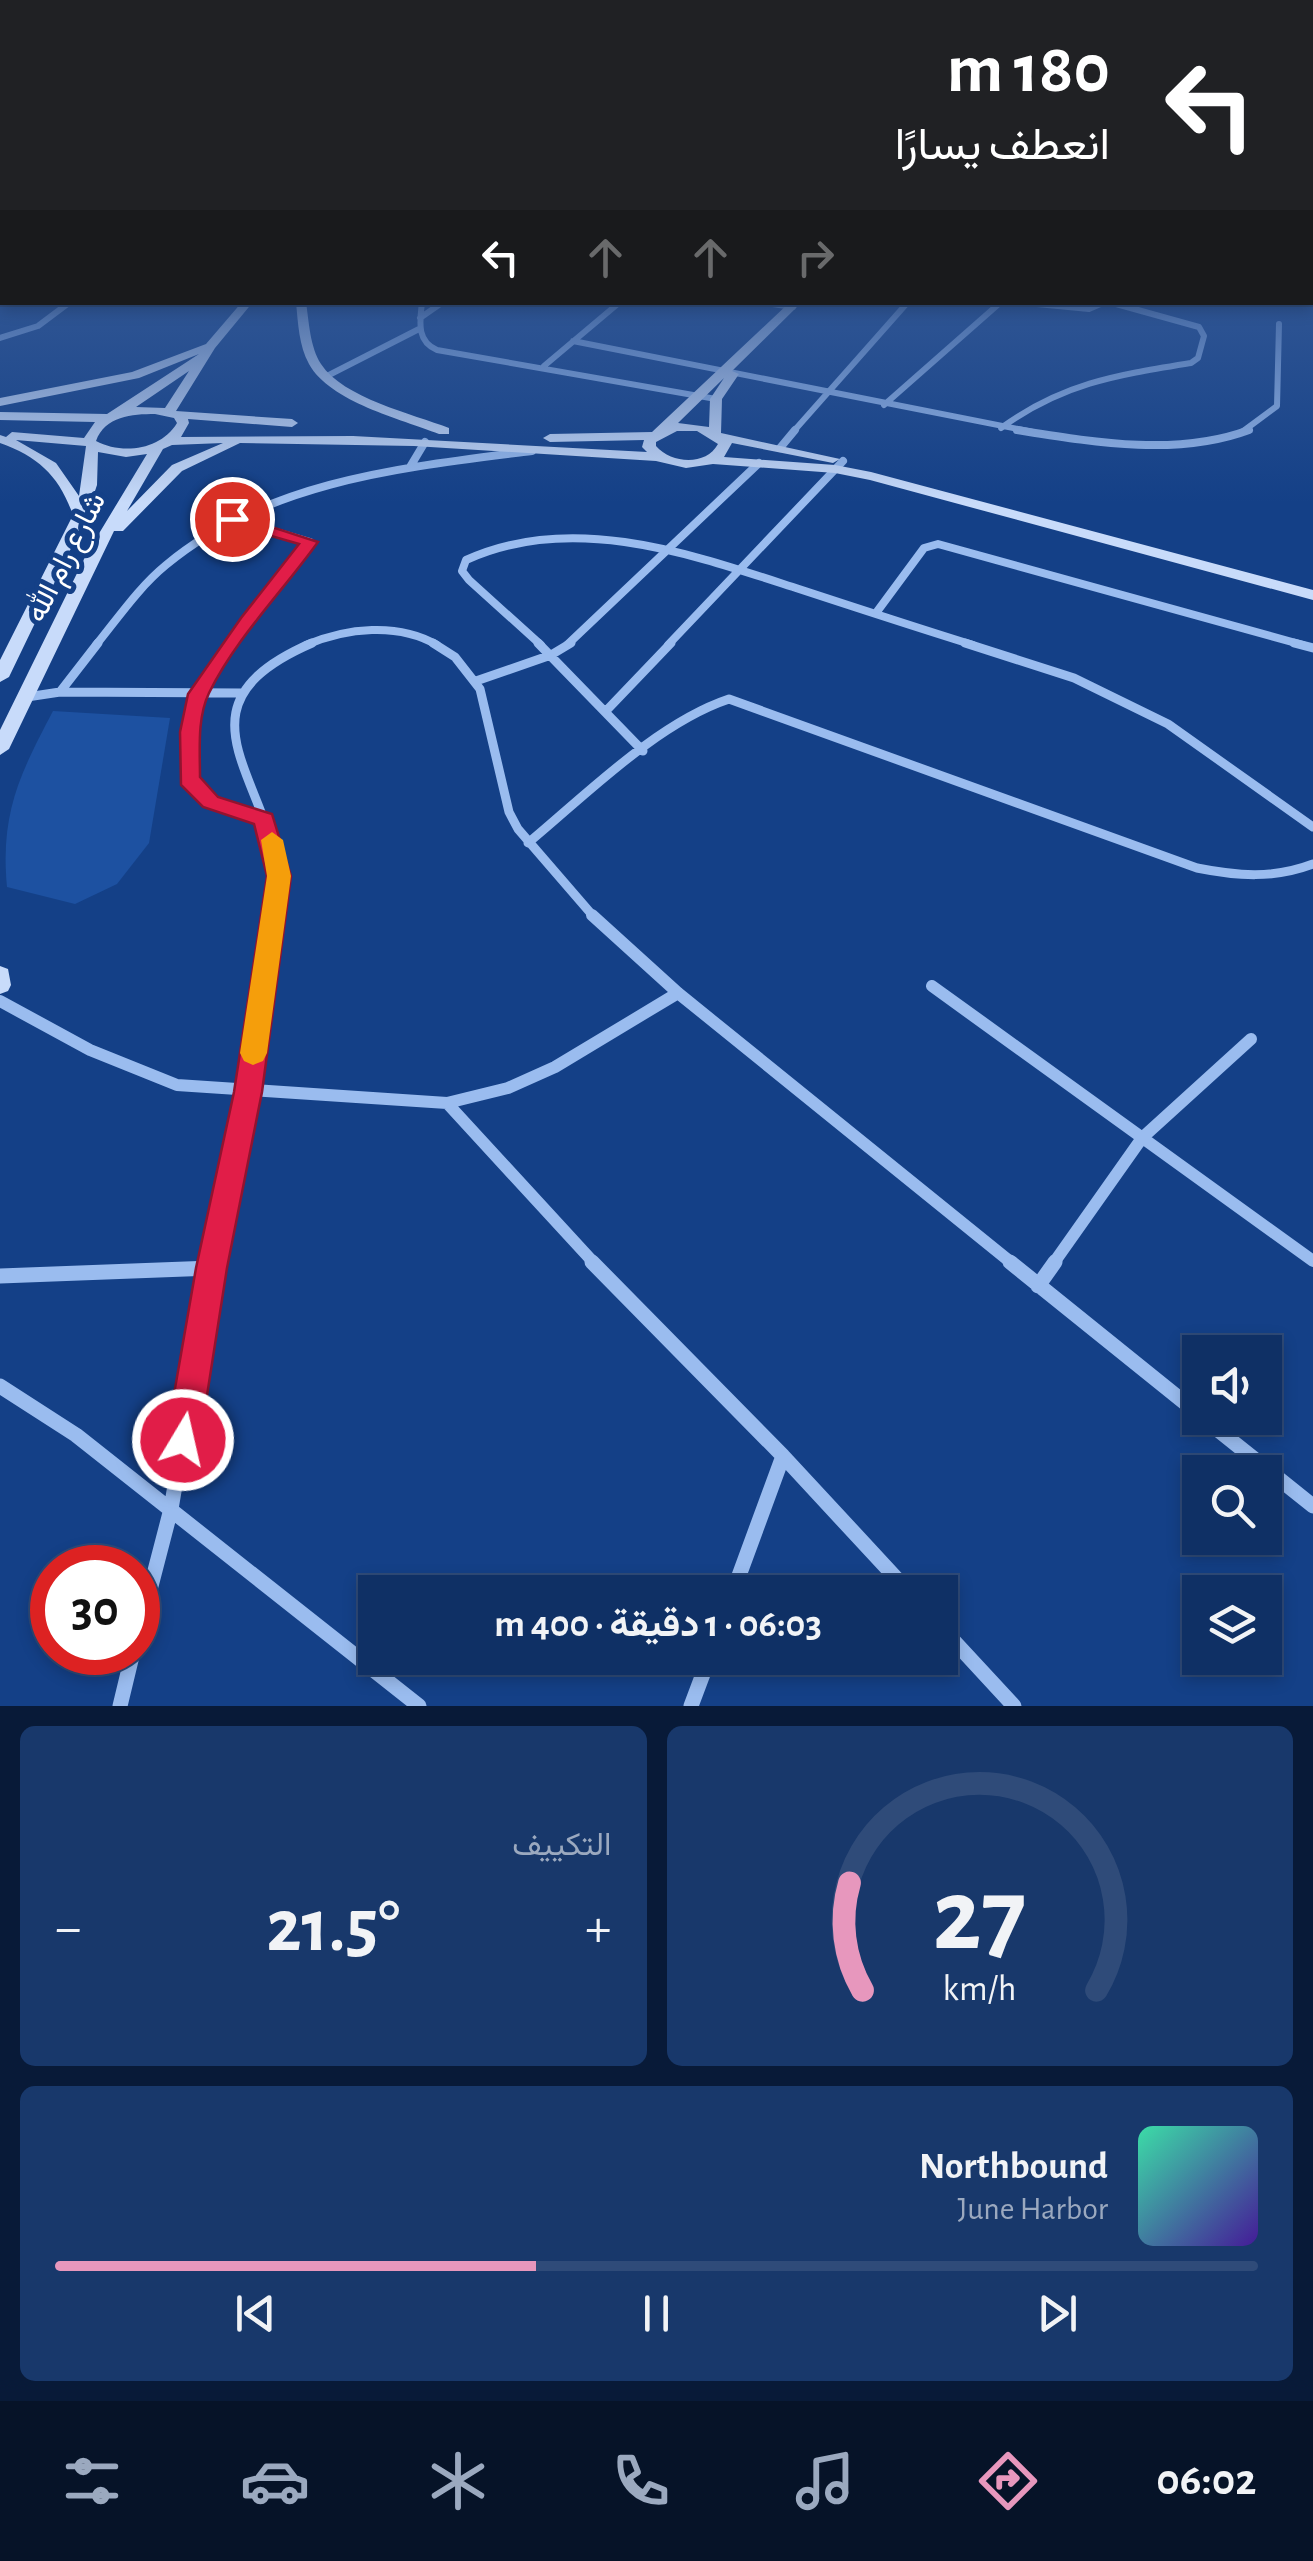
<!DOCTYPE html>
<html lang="ar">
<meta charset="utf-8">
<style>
body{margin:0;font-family:"Alegreya Sans",Vazirmatn,sans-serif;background:#18386b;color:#f1f3f6;direction:rtl;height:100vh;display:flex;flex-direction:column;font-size:38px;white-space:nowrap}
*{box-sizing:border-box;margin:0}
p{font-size:32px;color:#9ba9bf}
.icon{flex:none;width:55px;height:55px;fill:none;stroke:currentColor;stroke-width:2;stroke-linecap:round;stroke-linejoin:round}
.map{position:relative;height:1706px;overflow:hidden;direction:ltr}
.drawer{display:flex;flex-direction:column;gap:20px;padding:20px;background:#081a38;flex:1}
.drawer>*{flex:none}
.guide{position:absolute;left:0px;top:0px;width:1315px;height:305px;box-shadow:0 5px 15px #0003,0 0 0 2px #2f4b79;direction:rtl;background:#202124;color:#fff;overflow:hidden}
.buttons{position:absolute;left:1182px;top:1335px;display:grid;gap:20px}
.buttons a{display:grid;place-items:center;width:100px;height:100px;border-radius:0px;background:#0f3065;box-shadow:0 5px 15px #0003,0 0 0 2px #2f4b79;font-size:50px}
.speed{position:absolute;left:30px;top:1545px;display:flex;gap:20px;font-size:50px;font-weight:700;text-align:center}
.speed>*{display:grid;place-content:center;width:130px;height:130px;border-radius:50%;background:#0f3065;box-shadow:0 5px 15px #0003,0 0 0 2px #2f4b79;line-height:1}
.speed .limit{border:15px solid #d22;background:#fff;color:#111}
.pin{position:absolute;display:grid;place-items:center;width:85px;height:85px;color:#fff;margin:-42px;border:5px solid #fff;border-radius:50%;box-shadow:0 2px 10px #0007}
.me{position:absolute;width:110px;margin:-55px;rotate:9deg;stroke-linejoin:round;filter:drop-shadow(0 0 8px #0008)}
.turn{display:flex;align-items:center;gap:35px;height:210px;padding:0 40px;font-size:45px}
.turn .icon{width:130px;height:130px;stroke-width:2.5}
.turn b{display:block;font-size:70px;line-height:85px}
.lanes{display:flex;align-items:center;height:95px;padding:0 40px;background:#0003;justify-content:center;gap:50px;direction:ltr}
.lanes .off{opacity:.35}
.big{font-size:75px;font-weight:700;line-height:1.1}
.drawer .card{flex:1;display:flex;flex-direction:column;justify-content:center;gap:15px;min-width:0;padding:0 35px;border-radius:15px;background:#18386b}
.drawer .dial{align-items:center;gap:0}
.dial svg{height:260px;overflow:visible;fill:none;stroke:#2f4b79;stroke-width:7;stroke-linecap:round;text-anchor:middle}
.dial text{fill:#f1f3f6;stroke:none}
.song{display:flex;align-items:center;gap:30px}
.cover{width:120px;height:120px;border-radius:15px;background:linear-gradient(135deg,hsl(160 70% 55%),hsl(260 70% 35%))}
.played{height:10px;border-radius:5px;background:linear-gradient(90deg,#e797bd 40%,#2f4b79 40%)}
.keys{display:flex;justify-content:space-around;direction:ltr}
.heat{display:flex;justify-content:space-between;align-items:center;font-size:55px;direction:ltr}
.drawer .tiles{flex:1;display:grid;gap:20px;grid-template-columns:1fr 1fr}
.card:last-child{grid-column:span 2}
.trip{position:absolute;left:358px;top:1575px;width:600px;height:100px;border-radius:0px;background:#0f3065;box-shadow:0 5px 15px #0003,0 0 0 2px #2f4b79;font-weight:700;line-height:100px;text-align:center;direction:rtl}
.dock{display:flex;height:160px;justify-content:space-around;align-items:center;background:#061328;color:#9ba9bf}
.dock .icon{width:70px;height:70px}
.dock .current{color:#e797bd}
.dock b{font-size:45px;color:#f1f3f6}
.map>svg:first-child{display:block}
.green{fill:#1d51a1}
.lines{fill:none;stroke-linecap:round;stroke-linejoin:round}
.street-far4{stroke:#9abcef;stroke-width:6}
.street-far3{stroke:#9abcef;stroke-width:8}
.street-far2{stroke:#9abcef;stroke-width:9}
.street-far1{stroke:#9abcef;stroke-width:12}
.street{stroke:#9abcef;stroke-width:15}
.secondary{fill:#c8dbfa;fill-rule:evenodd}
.route{fill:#e11d48;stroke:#92132f;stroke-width:2.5}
.slow{fill:#f59e0b}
.labels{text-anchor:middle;stroke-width:10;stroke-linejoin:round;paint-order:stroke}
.far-street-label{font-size:30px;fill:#fff;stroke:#144087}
</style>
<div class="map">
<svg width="1313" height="1706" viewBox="0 0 1313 1706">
<rect width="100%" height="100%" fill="#144087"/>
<path class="green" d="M53,711l117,7 -21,125 -32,41 -42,20 -68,-17c-7,-74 13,-113 46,-176z"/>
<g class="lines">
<path class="street-far4" d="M422,302c-2,19 -6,39 15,48l279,49
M759,302l34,5
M1015,302l74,7 16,-7
M420,318l23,-16
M0,338l38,-12 32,-24
M573,341l460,91
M544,366l76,-64
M327,376l92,-47
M884,405l117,-103
M1001,428c62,-45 116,-53 190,-65l7,-5 6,-22 -5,-9 -90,-25
M793,432l115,-130
M1242,432l35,-26 2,-82"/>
<path class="street-far3" d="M1017,430c75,12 160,27 232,0
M780,448l15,-18
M410,467l15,-25
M876,613l48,-65 14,-4 365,101
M96,645c22,-27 43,-58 70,-80 102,-85 240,-98 366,-114
M231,645l79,-103 -78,-23
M306,645c40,-17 92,-23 131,0
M541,645l-72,-65 -7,-9 4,-11c107,-49 228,-5 333,29 58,19 116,38 174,56
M567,645l192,-182
M668,645l175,-184"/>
<path class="street-far2" d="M233,643c-11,16 -28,34 -35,52 -9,23 -17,70 -4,92 14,22 47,27 70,32
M433,643l22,14 25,32 29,123 9,17 76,88
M538,643l105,108
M965,643l109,35 94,46 145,103
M1294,643l19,5
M476,681l75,-26 20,-12
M60,692l38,-49
M27,697l33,-5 182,1
M605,712l66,-69
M528,843c58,-48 129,-120 201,-144l468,169c40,8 77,11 116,-4
M273,917c2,-14 7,-32 5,-46 -15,-99 -107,-167 34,-228"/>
<path class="street-far1" d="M592,915l86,78 335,271
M932,986l381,275
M0,1001l90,49 87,35 270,18 61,-15 47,-21 123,-74
M447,1103l148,161
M213,1264l35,-172 25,-177
M1053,1264l89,-126 109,-99"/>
<path class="street" d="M592,1262l191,194 -50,136
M1010,1262l190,153
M0,1276l212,-8
M1038,1286l17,-24
M0,1386l76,49 343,271
M1203,1418l110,88
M783,1456l126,136
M940,1626l74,80
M138,1636l33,-127 42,-247
M120,1706l13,-54
M691,1706l18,-48"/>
<path class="secondary" d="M242,302h11l-38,46 -39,63 116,8 6,4 -6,4 -104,-8 1,4 -8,14 172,-1 294,16 -5,-5 2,-7 -94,2 -7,-4 7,-4 102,-2 138,-130h12l-70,69 7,3 -17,25 -1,34 119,26 -7,4 -101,-20 -8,14 111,8 36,7 442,118v10l-443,-120 -35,-7 -122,-9 -27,4 -30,-7 -242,-15 -174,-3 -58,28 -59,60h-9l-105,218 -9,6v-25l86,-175 61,-101 -21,3 -28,-5 -1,33 -10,30 -78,162 -9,5v-22l73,-145c-14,-39 -34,-58 -73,-72v-8l6,2 6,-5 72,6 11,-16 -95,-2v-8l107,2 92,-60 -60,24 -139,28v-8l132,-26 74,-28zM189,371l-24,37 -29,-1zM724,378l-14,21 -1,28 -31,-4zM155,414l19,4 3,5c-16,27 -55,32 -81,18 9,-25 36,-27 59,-27zM677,431h20l21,13c-12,22 -46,20 -62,2v-4zM16,440l70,6 -7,50 -23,-33zM223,443l-51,22 -45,46 36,-62 9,-4z
M296,302h10c3,20 4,45 15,62 22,34 92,50 128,64v6h-10c-38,-15 -109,-32 -130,-70 -10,-18 -11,-41 -13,-62z
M0,966l8,3 3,16 -3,6 -8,3z"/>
</g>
<linearGradient id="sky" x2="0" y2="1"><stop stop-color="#0b234a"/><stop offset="0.52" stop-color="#345996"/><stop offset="1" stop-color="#345996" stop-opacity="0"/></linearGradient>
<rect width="1313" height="503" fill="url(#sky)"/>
<path class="route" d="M226,516h12l80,26c-35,49 -82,96 -109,151 -12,25 -9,57 -9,84l18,20 54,17 19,62 -29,216 -35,176 -27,172 -5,12 -12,5 -12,-5 -5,-12 30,-172 38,-176 33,-216 -13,-52 -51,-17 -22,-22 -1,-53 8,-38 53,-76 58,-74 -73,-21z"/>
<path class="slow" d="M272,832l11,8 8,36 -24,177 -4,8 -10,4 -9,-4 -4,-8 27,-177 -6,-36z"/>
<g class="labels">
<g class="far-street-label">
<text transform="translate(65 557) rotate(-63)" y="10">شارع رام الله</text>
</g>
</g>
</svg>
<div class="buttons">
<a><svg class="icon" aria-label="sound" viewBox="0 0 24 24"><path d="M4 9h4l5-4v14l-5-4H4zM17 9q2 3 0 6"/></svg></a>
<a><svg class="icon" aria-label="search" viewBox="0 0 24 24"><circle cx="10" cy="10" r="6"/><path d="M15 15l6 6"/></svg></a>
<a><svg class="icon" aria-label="layers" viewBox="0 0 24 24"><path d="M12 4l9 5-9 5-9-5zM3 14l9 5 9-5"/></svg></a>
</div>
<div class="speed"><div class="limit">30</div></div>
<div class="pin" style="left:232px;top:519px;background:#d93025"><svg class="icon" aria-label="arrive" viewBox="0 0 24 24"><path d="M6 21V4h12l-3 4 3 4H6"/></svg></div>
<svg class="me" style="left:183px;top:1440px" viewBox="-20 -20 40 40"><circle r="17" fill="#e11d48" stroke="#fff" stroke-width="3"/><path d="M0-11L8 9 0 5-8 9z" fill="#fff"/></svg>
<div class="trip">06:03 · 1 دقيقة · 400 m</div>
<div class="guide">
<div class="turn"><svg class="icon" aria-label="left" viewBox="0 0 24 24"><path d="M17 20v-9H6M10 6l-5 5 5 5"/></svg><div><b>180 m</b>انعطف يسارًا</div></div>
<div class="lanes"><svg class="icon" aria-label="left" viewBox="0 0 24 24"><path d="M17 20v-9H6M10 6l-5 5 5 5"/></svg><svg class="icon off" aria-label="ahead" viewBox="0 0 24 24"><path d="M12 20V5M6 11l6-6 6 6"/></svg><svg class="icon off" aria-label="ahead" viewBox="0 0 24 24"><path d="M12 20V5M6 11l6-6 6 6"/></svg><svg class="icon off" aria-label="right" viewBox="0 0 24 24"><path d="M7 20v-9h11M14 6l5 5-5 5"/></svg></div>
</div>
</div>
<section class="drawer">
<div class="tiles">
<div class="card dial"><svg viewBox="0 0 100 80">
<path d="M14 69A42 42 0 1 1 86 69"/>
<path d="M14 69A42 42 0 0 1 10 36" stroke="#e797bd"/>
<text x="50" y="56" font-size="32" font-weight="700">27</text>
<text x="50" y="72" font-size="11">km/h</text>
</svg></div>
<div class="card"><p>التكييف</p>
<div class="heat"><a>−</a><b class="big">21.5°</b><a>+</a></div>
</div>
<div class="card">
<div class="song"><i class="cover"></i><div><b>Northbound</b><p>June Harbor</p></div></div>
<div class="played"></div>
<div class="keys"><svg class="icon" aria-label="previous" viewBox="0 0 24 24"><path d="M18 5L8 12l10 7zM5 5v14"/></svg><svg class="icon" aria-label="pause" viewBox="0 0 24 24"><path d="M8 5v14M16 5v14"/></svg><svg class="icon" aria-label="next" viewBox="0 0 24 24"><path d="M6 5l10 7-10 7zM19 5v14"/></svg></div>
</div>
</div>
</section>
<nav class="dock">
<b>06:02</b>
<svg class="icon current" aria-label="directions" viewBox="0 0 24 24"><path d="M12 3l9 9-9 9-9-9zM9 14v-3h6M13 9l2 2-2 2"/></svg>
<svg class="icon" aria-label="music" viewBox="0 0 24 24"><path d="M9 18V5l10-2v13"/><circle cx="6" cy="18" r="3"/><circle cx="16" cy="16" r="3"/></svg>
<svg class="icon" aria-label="phone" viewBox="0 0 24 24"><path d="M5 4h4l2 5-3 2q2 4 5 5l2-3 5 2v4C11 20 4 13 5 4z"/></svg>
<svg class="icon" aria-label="climate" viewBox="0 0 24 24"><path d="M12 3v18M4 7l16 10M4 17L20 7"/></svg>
<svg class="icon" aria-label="car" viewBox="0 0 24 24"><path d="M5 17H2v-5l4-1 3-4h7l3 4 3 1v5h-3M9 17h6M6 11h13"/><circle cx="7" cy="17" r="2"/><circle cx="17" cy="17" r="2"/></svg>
<svg class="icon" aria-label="filters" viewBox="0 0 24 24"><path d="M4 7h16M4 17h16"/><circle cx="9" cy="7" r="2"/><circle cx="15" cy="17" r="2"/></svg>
</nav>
